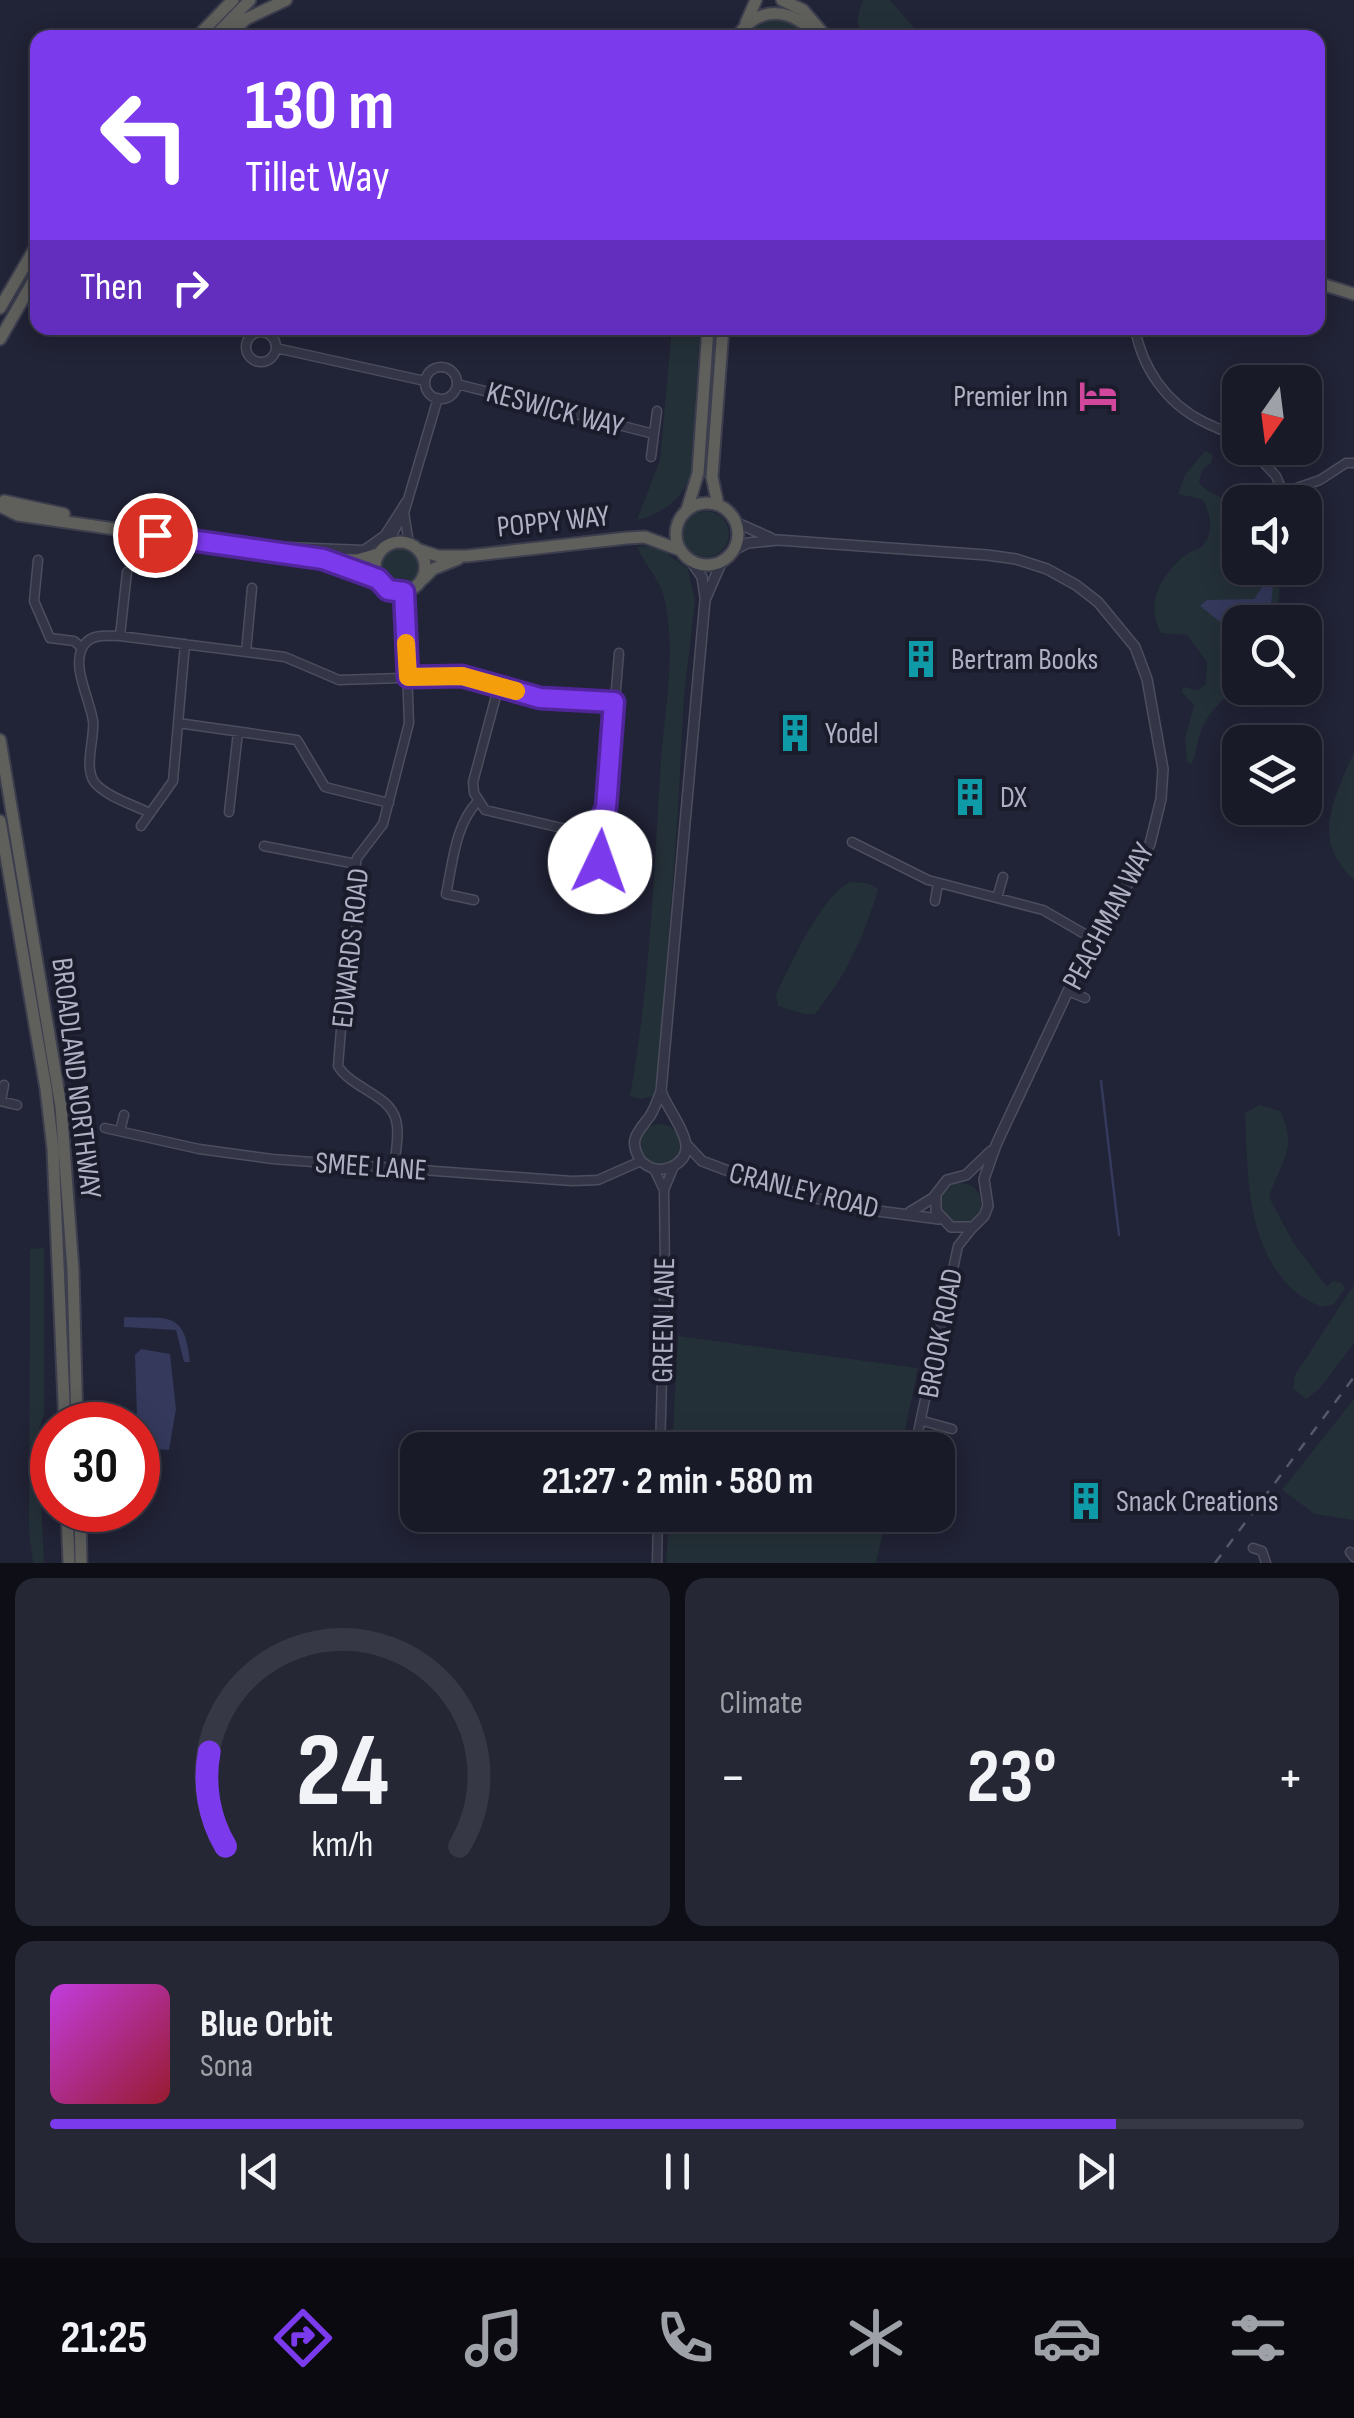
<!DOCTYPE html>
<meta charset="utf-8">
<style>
body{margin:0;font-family:"Sofia Sans Condensed",sans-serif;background:#262734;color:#f1f3f6;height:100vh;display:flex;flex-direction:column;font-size:38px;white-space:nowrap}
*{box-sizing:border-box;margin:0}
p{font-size:32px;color:#9fa1a8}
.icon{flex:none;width:55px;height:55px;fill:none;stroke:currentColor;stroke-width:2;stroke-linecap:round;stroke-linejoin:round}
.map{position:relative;height:1563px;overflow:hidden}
.drawer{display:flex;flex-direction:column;gap:15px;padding:15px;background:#0e0e16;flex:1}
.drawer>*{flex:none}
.top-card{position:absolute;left:30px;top:30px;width:1295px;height:305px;border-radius:20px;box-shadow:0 5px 25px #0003,0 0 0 2px #373845;background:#7c3aed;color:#fff;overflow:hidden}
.needle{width:65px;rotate:194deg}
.tools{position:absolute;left:1222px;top:365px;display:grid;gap:20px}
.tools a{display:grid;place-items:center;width:100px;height:100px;border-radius:20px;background:#191a28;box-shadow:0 5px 25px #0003,0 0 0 2px #373845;font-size:50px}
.speed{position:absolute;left:30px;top:1402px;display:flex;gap:20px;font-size:50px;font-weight:700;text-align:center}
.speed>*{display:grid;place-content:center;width:130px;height:130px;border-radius:50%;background:#191a28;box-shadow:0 5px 25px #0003,0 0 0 2px #373845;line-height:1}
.speed .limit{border:15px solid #d22;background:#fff;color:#111}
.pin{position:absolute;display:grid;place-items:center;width:85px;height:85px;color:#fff;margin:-42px;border:5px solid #fff;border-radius:50%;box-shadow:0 2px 10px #0007}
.me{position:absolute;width:110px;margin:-55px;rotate:3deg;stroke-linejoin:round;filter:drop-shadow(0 0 8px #0008)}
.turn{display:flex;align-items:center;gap:35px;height:210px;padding:0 50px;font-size:45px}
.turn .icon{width:130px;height:130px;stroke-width:2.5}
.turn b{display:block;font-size:70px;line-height:85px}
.then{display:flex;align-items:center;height:95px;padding:0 50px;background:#0003;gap:20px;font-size:38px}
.big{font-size:75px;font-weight:700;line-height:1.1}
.drawer .card{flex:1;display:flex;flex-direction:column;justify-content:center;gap:15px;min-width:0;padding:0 35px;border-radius:20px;background:#262734}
.drawer .dial{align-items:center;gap:0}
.dial svg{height:260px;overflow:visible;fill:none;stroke:#373845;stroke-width:7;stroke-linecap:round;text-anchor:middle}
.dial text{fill:#f1f3f6;stroke:none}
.song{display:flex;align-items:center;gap:30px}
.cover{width:120px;height:120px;border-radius:15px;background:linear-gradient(135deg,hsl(290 70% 55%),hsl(350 70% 35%))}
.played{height:10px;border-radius:5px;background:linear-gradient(90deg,#7c3aed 85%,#373845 85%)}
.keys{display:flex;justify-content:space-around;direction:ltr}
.heat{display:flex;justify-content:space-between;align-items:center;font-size:55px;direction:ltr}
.drawer .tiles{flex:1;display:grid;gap:15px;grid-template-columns:1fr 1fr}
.card:last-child{grid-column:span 2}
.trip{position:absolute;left:400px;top:1432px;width:555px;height:100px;border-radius:20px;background:#191a28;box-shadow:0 5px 25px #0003,0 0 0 2px #373845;font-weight:700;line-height:100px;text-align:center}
.menu{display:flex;height:160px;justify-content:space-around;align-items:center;background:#0a0a10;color:#9fa1a8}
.menu .icon{width:70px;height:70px}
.menu .current{color:#7c3aed}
.menu b{font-size:45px;color:#f1f3f6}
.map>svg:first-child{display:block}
.green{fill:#243038}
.water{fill:#35395c}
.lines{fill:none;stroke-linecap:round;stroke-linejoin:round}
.stream{stroke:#35395c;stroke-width:2.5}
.minor-casing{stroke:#4c4e5e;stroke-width:11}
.tertiary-casing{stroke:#4c4e5e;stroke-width:12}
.trunk-casing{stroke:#3c3e4e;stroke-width:15}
.minor{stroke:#343647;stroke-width:8}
.tertiary{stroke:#343647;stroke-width:9}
.trunk{stroke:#5f5f5c;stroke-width:11}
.rail{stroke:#56596d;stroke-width:2.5;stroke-dasharray:10 10;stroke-linecap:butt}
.route-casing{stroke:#51269a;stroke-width:25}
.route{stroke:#7c3aed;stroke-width:18}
.slow{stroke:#f59e0b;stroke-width:18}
.labels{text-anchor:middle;stroke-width:8;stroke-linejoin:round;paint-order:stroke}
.poi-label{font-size:30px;fill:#afb0c3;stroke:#1a1c2b;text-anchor:start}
.street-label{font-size:30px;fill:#afb0c3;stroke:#1a1c2b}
</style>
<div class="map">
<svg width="1354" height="1563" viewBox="0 0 1354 1563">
<rect width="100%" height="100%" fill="#212336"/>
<path class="green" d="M863,0h27l32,37h-58c-10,-10 -6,-25 -1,-37z
M781,18l21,10 8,10h-65l14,-15z
M672,328h28l-9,144c-6,26 -29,42 -54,48l23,-60z
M1205,451l7,3v8l-10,8 -3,13c14,15 27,11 38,32l3,-2v55h42l-6,54h-36v62c-16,15 -33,28 -40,50 -4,10 -3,21 -9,30l-4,-2 -2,-23 9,-34 -13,-14 3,-4 14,3 8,-6 1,-22 -20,-27 -26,-2c-17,-29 1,-58 23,-77 7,-6 14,-4 20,-12 10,-12 6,-34 -2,-45l-24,-5 7,-19z
M683 534a23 23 0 1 1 46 0a23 23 0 1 1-46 0Z
M649,546l12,3 27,20 7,32 -11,95 -7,131 -19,249 -5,20 -11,3 -12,-3c20,-110 24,-224 31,-335 4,-52 15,-109 4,-160 -4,-20 -19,-35 -28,-54z
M381 567a19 19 0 1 1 38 0a19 19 0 1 1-38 0Z
M1354,752v128c-45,-40 -19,-83 0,-128z
M851,882l16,1 11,6c-12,44 -33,89 -63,125h-11l-26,-8 -2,-11c14,-29 46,-102 75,-113z
M1260,1105l20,6c19,38 0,52 -11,86l24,45 34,45 6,-6 9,2 3,6 -12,16 -13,2c-8,-5 -19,-10 -27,-17 -48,-45 -45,-118 -48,-177z
M640 1144a20 20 0 1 1 40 0a20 20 0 1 1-40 0Z
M941 1203a20 20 0 1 1 40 0a20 20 0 1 1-40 0Z
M44,1248v166l-6,18 6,131h-11l-4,-33 1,-281z
M1354,1285v58l-34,45 -14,11 -13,-11 2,-13z
M678,1336l240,32 -17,82h-229z
M1354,1399v121l-39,-6 -33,-24z
M669,1515h218l-11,48h-210z"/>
<path class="water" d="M1258,568h17l-6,54h-29v29l-7,-19 -33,-26 7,-6 47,-1 11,-16z
M124,1317c45,2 61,-7 66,45h-6l-8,-32 -52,-3z
M141,1349l29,5 6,55 -7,41 -31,-3 -3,-92z"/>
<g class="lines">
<path class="stream" d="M1101,1081l18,154"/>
<g class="minor-casing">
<path id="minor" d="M1135,328c7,40 31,75 69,94 12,6 25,10 36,19
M246 347a15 15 0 1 1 30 0a15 15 0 1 1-30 0Z
M276,348l149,33
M425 383a16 16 0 1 1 32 0a16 16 0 1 1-32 0Z
M457,384l197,50
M1250,448l26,28 11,26
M651,457l6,-46
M1285,492l35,-12 26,-17h8
M404,513l5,30
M387,544l17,-31 34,-115
M260,546l104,4 21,-15 21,-33
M38,560l-4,41 16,37 24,3 7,6
M120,636l7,-64
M246,652l6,-64
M499,685l-26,97 1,11 11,17 98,23 14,-7 9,-17 13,-156
M178,723l119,17 28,47 64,16
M229,812l9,-80
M150,813c-16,-8 -43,-16 -55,-30 -12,-15 0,-45 -2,-62 -3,-22 -23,-57 -9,-76 8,-12 24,-9 36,-9l165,21 54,23 123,-4 78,22 74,5
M141,826l32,-45 12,-137
M597,826l8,14 -4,22
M852,842l76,38 115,30 52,30
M264,846l92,18
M997,898l6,-21
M474,900l-28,-6c7,-32 9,-69 32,-93
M935,901l3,-18
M1068,991l17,7
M0,1101l17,4
M1,1101l3,-16
M105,1128l94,21 73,10 300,22 26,-1 43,-19
M120,1131l4,-16
M394,1169c1,-15 6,-35 2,-49 -7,-26 -44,-31 -58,-54l6,-73 17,-91 -7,-29 3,-15 26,-34 26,-101 -5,-131
M654,1169l10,21 1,83 -5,177
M664,1190l10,-24
M923,1421l29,8
M915,1446l43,-200 15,-19
M1253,1548l9,3 4,12
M1350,1552l4,5
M657,1563l1,-48"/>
</g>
<g class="tertiary-casing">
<path id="tertiary" d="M735,522l36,16
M732,551l16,-8 30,-3 209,15 29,4 31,10 29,16 22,17 37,45 12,32 16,90 -2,30 -11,45 -82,147 -72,154 -12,34 4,27 -4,10 -11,11h-22l-15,-16v-17
M690,560l12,17 3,20
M661,1091c7,23 46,60 10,76 -12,5 -21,2 -30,-6 -14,-21 -3,-29 9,-45 5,-8 8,-17 11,-25l44,-491 17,-39
M687,1145l15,16 66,25 87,22 84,11
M910,1212l23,-14 14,-18 19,-5 25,-24"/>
</g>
<g class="trunk-casing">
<path id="trunk" d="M782,0l21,10 24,28
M746,23l10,-23
M196,38l37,-38
M213,38l37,-38
M225,38l21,-19 40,-19
M737,38c18,-34 60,-31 79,0
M1318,283l36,11
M0,308l38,-65
M0,339l38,-66
M4,501l60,13
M676 534a31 31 0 1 1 62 0a31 31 0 1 1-62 0Z
M718,505l-6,-28 11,-149
M0,506l18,9 305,44 34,1 21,-6
M687,510l11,-37 10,-145
M375 567a25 25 0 1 1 50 0a25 25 0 1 1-50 0Z
M420,550l18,6h29l160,-18 18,-1 35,13
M331,563l46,16
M423,579l10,-10 25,-10
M0,740l61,367 12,163 4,155
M0,821l46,268 7,60 12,276
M67,1510l2,53
M80,1510l1,53"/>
</g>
<use href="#minor" class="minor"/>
<use href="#tertiary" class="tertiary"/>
<use href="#trunk" class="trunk"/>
<path class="rail" d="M1215,1563l139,-186"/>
</g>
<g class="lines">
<g class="route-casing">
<path id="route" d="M155,535l168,24 55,20 10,11 16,2 4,85 54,-1 78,22 74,4 -8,106 -9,18 8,14 -5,22"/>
</g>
<use href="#route" class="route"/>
<path class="slow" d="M406,643l2,34 54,-1 54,15"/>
</g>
<defs>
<g id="hotel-bare" transform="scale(3)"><path d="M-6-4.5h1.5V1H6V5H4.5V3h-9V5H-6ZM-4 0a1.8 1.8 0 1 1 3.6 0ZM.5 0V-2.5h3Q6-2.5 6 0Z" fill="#d1479c" stroke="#1a1c2b" stroke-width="2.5" paint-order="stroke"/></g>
<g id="building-bare" transform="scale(3)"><path d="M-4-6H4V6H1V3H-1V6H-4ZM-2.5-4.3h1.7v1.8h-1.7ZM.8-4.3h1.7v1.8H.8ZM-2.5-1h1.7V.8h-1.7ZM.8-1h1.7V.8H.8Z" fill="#0f9aa8" stroke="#1a1c2b" stroke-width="2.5" paint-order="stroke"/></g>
</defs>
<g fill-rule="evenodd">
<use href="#hotel-bare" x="1098" y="396"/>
<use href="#building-bare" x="921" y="659"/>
<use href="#building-bare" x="795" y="733"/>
<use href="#building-bare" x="970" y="797"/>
<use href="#building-bare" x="1086" y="1501"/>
</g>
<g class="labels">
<g class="poi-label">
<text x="1068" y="406" text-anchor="end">Premier Inn</text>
<text x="951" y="669">Bertram Books</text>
<text x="825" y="743">Yodel</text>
<text x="1000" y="807">DX</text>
<text x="1116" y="1511">Snack Creations</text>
</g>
<g class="street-label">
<text transform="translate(555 409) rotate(15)" y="10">KESWICK WAY</text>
<text transform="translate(553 521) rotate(-6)" y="10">POPPY WAY</text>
<text transform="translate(1108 916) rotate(-62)" y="10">PEACHMAN WAY</text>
<text transform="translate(350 948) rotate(-84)" y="10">EDWARDS ROAD</text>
<text transform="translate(77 1078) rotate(83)" y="10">BROADLAND NORTHWAY</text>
<text transform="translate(371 1166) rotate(4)" y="10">SMEE LANE</text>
<text transform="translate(804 1190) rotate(14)" y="10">CRANLEY ROAD</text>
<text transform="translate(663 1320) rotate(-89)" y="10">GREEN LANE</text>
<text transform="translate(940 1333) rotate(-79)" y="10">BROOK ROAD</text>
</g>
</g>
</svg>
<div class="tools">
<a><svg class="needle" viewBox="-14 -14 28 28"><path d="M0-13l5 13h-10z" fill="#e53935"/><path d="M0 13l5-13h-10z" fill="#9fa1a8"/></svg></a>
<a><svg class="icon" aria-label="sound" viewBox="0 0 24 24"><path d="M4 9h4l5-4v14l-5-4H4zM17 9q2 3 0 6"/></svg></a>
<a><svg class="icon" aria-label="search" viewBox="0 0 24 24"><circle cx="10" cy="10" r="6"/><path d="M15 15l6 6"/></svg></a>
<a><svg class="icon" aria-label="layers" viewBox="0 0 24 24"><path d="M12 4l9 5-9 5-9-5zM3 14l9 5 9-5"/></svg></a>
</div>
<div class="speed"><div class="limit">30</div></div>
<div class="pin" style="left:155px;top:535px;background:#d93025"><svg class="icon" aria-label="arrive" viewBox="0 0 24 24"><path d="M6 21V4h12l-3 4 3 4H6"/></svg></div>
<svg class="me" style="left:600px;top:862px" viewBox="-20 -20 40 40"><circle r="19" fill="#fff"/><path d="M0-13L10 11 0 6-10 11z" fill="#7c3aed"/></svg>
<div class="trip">21:27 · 2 min · 580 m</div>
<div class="top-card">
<div class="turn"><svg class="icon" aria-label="left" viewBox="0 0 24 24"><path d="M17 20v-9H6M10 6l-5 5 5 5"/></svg><div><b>130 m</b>Tillet Way</div></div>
<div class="then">Then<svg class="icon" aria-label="right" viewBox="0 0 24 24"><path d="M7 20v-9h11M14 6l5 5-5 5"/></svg></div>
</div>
</div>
<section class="drawer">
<div class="tiles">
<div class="card dial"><svg viewBox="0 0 100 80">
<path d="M14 69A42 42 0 1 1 86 69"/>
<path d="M14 69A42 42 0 0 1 9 40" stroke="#7c3aed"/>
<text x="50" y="56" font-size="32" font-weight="700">24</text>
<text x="50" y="72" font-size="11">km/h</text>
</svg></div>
<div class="card"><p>Climate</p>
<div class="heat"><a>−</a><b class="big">23°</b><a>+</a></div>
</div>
<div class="card">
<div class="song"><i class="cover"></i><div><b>Blue Orbit</b><p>Sona</p></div></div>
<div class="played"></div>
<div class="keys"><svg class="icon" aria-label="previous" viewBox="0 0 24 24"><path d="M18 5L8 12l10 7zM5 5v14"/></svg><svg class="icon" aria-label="pause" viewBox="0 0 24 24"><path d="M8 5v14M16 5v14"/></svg><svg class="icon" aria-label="next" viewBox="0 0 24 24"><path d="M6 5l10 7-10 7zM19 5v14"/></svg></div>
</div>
</div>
</section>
<nav class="menu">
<b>21:25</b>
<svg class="icon current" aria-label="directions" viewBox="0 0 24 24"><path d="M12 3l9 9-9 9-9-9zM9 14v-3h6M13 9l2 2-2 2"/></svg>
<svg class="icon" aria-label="music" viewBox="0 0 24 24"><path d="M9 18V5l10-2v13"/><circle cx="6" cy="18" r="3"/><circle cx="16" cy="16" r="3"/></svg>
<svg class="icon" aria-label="phone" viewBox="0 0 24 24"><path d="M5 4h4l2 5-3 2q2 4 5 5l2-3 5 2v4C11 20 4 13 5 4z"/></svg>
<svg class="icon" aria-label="climate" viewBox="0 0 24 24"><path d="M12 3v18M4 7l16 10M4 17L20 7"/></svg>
<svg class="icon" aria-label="car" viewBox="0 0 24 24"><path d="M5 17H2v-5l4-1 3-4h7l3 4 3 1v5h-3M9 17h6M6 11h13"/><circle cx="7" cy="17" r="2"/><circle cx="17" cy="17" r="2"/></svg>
<svg class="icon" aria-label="filters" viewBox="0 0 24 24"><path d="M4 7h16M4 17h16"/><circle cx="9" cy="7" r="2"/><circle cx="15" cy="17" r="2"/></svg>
</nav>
